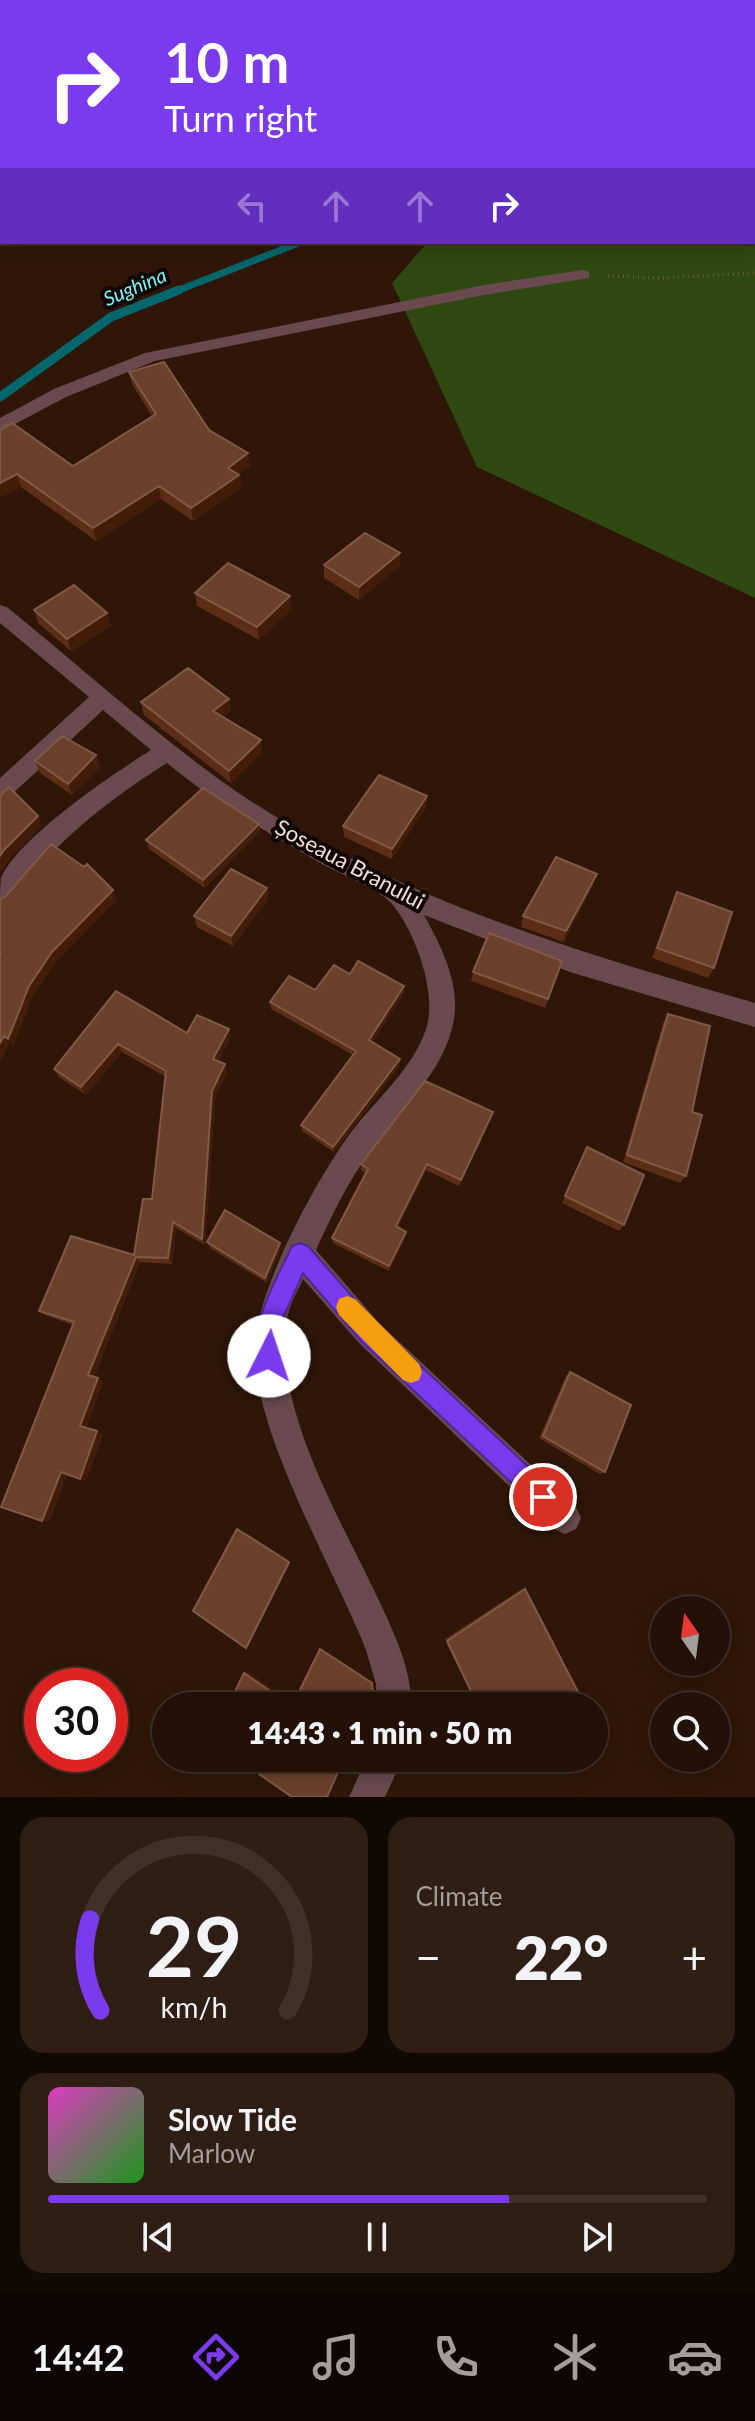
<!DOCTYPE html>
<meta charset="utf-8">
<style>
body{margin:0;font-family:Lato,sans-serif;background:#2f1e14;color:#f1f3f6;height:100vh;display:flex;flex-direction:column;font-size:30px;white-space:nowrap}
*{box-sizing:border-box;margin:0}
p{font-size:26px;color:#a39d9b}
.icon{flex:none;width:44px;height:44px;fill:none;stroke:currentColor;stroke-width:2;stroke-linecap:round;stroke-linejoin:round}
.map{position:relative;height:1797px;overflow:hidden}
.side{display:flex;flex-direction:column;gap:20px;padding:20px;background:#130903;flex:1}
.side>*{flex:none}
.top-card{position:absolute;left:0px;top:0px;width:756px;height:244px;box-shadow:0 4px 20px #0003,0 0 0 2px #403028;background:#7c3aed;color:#fff;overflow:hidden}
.needle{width:52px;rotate:346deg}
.tools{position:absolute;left:650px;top:1596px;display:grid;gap:16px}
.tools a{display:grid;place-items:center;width:80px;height:80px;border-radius:50%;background:#231006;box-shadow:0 4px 20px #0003,0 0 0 2px #403028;font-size:40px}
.speed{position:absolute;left:24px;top:1668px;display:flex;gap:16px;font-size:40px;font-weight:700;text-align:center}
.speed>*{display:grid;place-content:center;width:104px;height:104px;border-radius:50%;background:#231006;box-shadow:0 4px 20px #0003,0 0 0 2px #403028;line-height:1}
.speed .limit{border:12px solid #d22;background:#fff;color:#111}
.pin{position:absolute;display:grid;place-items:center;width:68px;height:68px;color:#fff;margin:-34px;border:4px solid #fff;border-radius:50%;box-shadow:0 2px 8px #0007}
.me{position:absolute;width:88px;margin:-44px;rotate:4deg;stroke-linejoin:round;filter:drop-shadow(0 0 6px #0008)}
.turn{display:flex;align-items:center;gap:28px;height:168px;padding:0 32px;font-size:36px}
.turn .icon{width:104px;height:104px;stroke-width:2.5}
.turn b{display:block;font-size:56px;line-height:68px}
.lanes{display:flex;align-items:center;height:76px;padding:0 32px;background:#0003;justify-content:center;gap:40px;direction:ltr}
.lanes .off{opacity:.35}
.big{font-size:60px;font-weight:800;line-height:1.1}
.side .tile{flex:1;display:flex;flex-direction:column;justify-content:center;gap:12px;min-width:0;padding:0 28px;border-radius:24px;background:#2f1e14}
.side .dial{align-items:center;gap:0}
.dial svg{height:208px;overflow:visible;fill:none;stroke:#403028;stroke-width:7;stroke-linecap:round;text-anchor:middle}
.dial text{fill:#f1f3f6;stroke:none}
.song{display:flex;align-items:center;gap:24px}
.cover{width:96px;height:96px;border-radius:12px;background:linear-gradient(135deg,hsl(310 70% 55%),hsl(120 70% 35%))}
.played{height:8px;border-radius:4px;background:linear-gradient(90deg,#7c3aed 70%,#403028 70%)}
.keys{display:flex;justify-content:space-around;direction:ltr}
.heat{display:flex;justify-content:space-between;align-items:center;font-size:44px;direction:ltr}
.side .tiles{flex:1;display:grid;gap:20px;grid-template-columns:1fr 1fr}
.tile:last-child{grid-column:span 2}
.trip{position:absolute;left:152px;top:1692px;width:456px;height:80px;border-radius:40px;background:#231006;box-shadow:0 4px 20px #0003,0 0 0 2px #403028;font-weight:800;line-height:80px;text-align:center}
.tab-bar{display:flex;height:128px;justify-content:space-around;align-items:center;background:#0e0602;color:#a39d9b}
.tab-bar .icon{width:56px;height:56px}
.tab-bar .current{color:#7c3aed}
.tab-bar b{font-size:36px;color:#f1f3f6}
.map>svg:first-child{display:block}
.green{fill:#2e4a10}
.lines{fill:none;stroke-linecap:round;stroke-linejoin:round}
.stream-far1{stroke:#00676c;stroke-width:7}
.stream{stroke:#00676c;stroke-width:9}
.path{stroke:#70594c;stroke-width:3;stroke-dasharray:1 4;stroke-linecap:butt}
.minor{fill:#6a4a4e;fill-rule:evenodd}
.wall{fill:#5c2e17}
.shaded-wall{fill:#431d09}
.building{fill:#6c412c;stroke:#815a46;stroke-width:2}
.route{fill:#7c3aed;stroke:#51269a;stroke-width:2}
.slow{fill:#f59e0b}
.labels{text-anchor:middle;stroke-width:8;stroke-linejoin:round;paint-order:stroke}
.far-water-label{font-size:20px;font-style:italic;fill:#82f2f9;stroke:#0f0502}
.street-label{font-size:22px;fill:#f2dfd6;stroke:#0f0502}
</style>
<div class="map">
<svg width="755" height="1797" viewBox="0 0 755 1797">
<rect width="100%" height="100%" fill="#2f1608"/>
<path class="green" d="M755,120v478l-278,-131 -85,-184 36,-41h326z"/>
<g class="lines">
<path class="stream-far1" d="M174,292l127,-50"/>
<path class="stream" d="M0,397l111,-80 68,-27"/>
<path class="path" d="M606,2l18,-2
M608,276l53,2 94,-5"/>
<path class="minor" d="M0,66h2v8h-2z
M583,270l6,2v6l-105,17 -329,66 -89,36 -66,35v-14l54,-29 91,-36 339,-68z
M0,605l7,2c66,54 130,111 198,162 162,121 358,179 550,234v24l-185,-55 -146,-57c17,31 36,68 30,104 -8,52 -56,93 -85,134 -22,30 -38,64 -53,97l63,73 197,184 5,11 -5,11 -11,5 -11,-5 -195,-186 -56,-64c-6,13 -14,26 -16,40 -15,91 58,207 95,288 14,31 30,64 29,99h-34l-1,-22 -10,-34c-31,-80 -116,-223 -111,-306 3,-57 62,-166 97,-213 24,-31 62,-64 74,-102 12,-35 -11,-98 -34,-125 -11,-14 -51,-30 -68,-39 -54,-31 -109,-62 -157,-102 -62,39 -116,82 -159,142l-8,3c0,-9 0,-22 1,-30 18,-41 112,-104 150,-128l-48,-40 -95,88 -8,3v-23l89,-81 -89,-74z
M367,1758h36l-18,39h-36z"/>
</g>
<path class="wall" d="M129,372l80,58 41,36 -12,8 1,1 2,13 -48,33 -32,-22 -65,42 -75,-54 -21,-57 73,36 79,-50 -20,-32z
M324,565l76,1 -41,34 -35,-22z
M195,593l97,16 -33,31 -62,-34z
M34,610l73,3 4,13 -40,25 -33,-28z
M229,699l2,12 -8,6 39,35 -31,31 -87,-68 -3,-13z
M35,761l65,6 -28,28 -32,-22z
M427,796l-1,12 -34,51 -48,-22 -1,-11z
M259,824l1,8 -55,56 -56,-39 -3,-9z
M593,885l-29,57 -43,-15 2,-11z
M267,888l1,11 -35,47 -36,-19 -3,-11z
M677,892l37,76 -6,10 -56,-20z
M562,961l-17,47 -74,-27 2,-9z
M350,974l54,12v7l-32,49 28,17v6l-66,87 -32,-21 -1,-6 52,-70 -82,-46 -1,-7 45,-12z
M116,991l71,42 42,-4 2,8 -13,24 9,11 -12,27 -10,146 -29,-17 -4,36 -32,-2 -46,115 9,5 -17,46 17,6 -17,47 -19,-7 -18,48 24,-197 -28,-10 -6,-4 95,-56 18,-56 14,-122 -44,-25 -36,43 -27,-18 -5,-8z
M668,1014l24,98 -6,64 -6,7 -57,-21 40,-139z
M491,1119l-32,67 -33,-16 -28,57 8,10 -17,34 -56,-28 -1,-5 33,-65 -4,-3v-6z
M587,1147l37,78 -5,6 -57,-28z
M207,1242l74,7 -14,34 -57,-35z
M570,1372l35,100 -5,2 -61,-36 27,-62z
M522,1589h3l32,117h-80l-32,-67z"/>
<path class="shaded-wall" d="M248,453l2,13 -21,14 -1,-12z
M17,474l4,13 -21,11v-15z
M239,475l2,13 -48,33 -2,-13z
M159,486l2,13 -65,42 -3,-13z
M400,553v13l-41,34v-13z
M290,596l2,13 -33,31 -2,-13z
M107,613l4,13 -40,25 -4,-12z
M229,699l2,12 -15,12 -3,-12z
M261,740l1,12 -31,31 -2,-12z
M96,755l4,12 -28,28 -4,-11z
M427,796l-1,12 -34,51v-10z
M38,816l4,10 -33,34 -9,14v-18l4,-6z
M259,824l1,8 -55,56 -2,-8z
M597,874l-4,11 -29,57 2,-11z
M267,888l1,11 -35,47 -2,-10z
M113,890l4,10 -60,61 -23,33 -21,53 -5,-8 21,-53 23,-34z
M404,986v7l-35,53v-6z
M229,1029l2,8 -15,30 -3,-8z
M4,1036l6,8 -10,17v-18z
M118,1044l4,8 -36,43 -5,-8z
M400,1059v6l-66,87 -1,-5z
M225,1064l2,8 -12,27 -10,146 -3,-6 10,-148z
M493,1112l-2,7 -32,67 2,-6z
M427,1164l-1,6 -30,62v-6z
M173,1222l3,6 -4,36 -4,-6z
M406,1232v5l-17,34v-5z
M280,1243l1,6 -14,34 -2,-5z
M136,1257l4,5 -47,117 -5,-4z
M98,1378l5,4 -17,47 -6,-3z
M97,1431l6,3 -17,47 -6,-2z
M61,1472l6,2 -18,48 -7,-1z
M237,1529l54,34 -42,83 -3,2z
M321,1648l51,33 1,12 -53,-44z
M247,1671l47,32 -2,3 -48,-33z"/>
<path class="building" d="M0,71l2,1v21l-2,-13z
M164,362l45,68 39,23 -20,15 11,7 -48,33 -32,-22 -66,42 -76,-54 -17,9v-53l12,-7 61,43 83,-52 -27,-42z
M365,533l35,20 -41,34 -35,-22z
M228,563l62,33 -33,31 -62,-34z
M74,585l33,28 -40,26 -33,-29z
M188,668l41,31 -16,12 48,29 -32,31 -88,-69z
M62,736l34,19 -28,29 -33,-23z
M379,775l48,21 -35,53 -49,-23z
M9,787l29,29 -34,34 -4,6v-60z
M203,788l56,36 -56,56 -57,-40z
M51,844l33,23 3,-3 26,26 -61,62 -23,34 -21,53 -4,-3 -4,7v-87l1,-4h-1v-53l5,-2z
M556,857l41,17 -31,57 -43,-15z
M231,869l36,19 -36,48 -37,-20z
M677,892l55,20 -18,56 -57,-20z
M489,933l73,28 -14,38 -75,-27z
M358,961l46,25 -35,54 31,19 -67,88 -32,-22 55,-74 -86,-49 19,-26 26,14 19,-25 16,9z
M116,991l71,42 10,-18 32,14 -16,30 12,5 -13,27 -10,148 -29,-17 -5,36 -32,-1 -48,118 10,3 -18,48 17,5 -17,48 -19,-7 -19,49 -41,-14 73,-185 -35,-11 32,-75 63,19 9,-56h9l14,-128 -48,-27 -37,43 -27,-18z
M668,1014l42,12 -18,86 10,3 -16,61 -59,-21z
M425,1081l68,31 -32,68 -34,-16 -31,62 10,6 -17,34 -57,-28 36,-69 -7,-5z
M587,1147l57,28 -20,50 -59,-29z
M225,1210l55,33 -15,35 -58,-36z
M570,1372l61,33 -26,67 -62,-36z
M237,1529l52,33 -43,86 -53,-37z
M525,1589l53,103 -21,14h-79l-31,-65z
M320,1649l52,34 1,10 -6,13h-139l16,-33 48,33z
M236,1758h108l-17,39h-35z"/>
<path class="route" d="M300,1243l8,3 69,79 175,164 3,8 -3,8 -9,4 -8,-4 -174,-164 -58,-68 -20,45 -6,46 -8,4 -8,-4c-15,-37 16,-85 31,-118z"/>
<path class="slow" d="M347,1296l8,3 64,65 3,8 -3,8 -8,3 -8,-3 -64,-65 -3,-8 3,-8z"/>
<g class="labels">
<g class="far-water-label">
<text transform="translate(135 287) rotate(-23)" y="7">Sughina</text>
</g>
<g class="street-label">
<text transform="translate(350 864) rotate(28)" y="8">Șoseaua Branului</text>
</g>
</g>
</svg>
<div class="tools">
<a><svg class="needle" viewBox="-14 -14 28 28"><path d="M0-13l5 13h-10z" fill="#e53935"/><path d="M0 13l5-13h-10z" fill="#a39d9b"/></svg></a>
<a><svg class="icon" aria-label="search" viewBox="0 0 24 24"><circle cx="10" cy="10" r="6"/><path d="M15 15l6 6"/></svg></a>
</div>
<div class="speed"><div class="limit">30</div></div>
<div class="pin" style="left:543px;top:1497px;background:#d93025"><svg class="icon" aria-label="arrive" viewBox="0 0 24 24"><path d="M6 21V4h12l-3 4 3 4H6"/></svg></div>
<svg class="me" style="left:269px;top:1356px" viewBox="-20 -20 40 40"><circle r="19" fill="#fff"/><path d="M0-13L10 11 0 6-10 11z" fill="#7c3aed"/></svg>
<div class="trip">14:43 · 1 min · 50 m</div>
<div class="top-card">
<div class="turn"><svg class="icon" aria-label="right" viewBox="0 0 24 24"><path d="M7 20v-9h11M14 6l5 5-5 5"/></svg><div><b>10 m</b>Turn right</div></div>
<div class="lanes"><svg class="icon off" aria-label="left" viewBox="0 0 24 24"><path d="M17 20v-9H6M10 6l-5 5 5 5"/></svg><svg class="icon off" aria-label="ahead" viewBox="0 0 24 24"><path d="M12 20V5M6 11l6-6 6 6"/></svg><svg class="icon off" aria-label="ahead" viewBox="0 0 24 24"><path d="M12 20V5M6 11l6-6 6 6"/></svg><svg class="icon" aria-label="right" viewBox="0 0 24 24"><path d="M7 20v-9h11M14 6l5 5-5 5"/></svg></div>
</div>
</div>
<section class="side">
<div class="tiles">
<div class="tile dial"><svg viewBox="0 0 100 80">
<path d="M14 69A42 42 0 1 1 86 69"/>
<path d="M14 69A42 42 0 0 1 10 34" stroke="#7c3aed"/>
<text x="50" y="56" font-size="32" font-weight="700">29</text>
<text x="50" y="72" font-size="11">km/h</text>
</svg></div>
<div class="tile"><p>Climate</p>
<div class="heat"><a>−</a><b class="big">22°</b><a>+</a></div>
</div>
<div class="tile">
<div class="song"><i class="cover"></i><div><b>Slow Tide</b><p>Marlow</p></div></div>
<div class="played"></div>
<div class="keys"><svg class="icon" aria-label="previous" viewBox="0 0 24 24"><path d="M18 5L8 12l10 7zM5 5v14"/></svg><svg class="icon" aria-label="pause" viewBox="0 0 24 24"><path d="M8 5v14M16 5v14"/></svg><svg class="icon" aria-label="next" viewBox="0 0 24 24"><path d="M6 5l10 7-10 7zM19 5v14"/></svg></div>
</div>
</div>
</section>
<nav class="tab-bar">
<b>14:42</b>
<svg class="icon current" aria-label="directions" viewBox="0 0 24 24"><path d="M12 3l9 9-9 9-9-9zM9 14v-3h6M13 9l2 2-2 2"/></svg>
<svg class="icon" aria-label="music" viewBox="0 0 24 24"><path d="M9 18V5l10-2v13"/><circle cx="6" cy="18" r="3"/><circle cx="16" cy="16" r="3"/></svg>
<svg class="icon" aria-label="phone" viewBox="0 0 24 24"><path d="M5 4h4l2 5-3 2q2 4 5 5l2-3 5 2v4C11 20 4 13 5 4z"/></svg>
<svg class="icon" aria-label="climate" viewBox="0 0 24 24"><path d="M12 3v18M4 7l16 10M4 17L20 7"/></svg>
<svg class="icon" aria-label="car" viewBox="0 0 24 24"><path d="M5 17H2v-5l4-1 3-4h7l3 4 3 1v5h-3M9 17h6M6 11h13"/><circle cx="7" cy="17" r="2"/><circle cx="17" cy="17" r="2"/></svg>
</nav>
